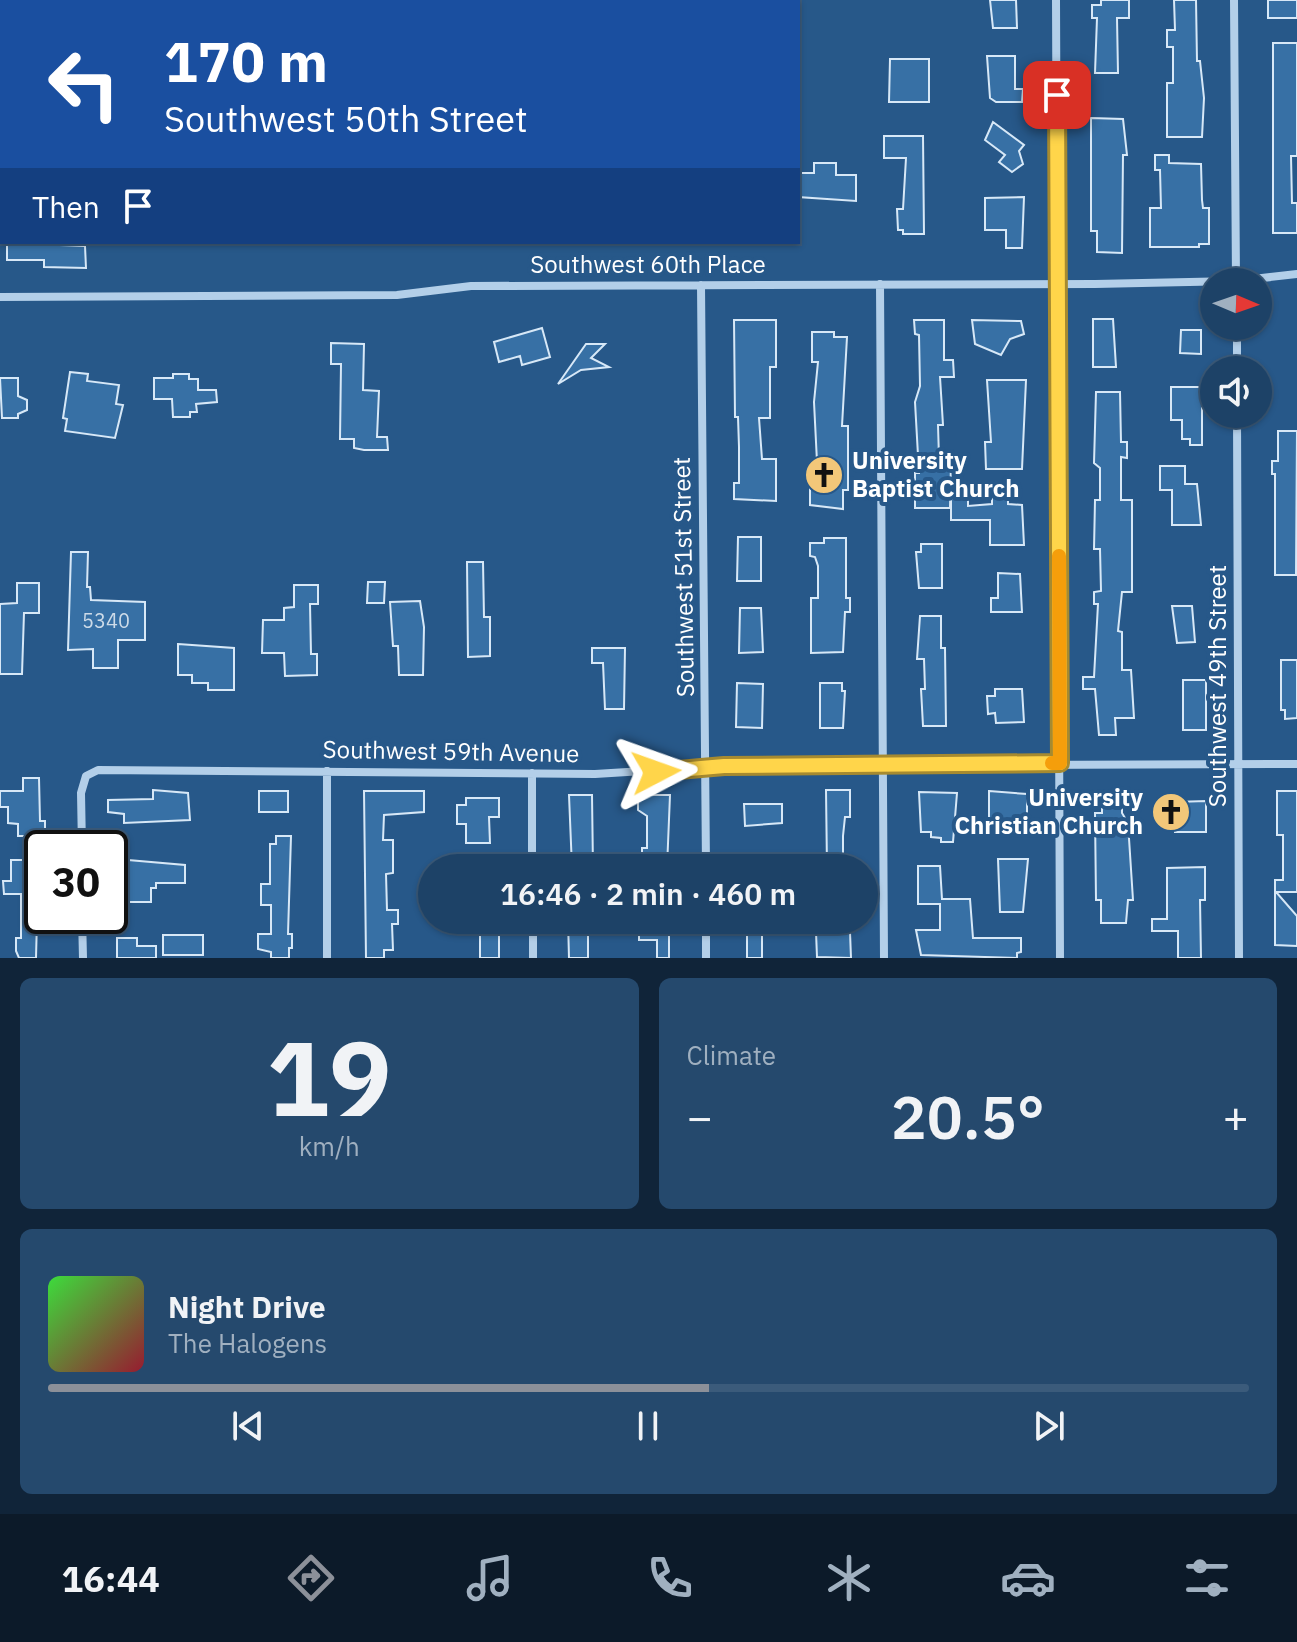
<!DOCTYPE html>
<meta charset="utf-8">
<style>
body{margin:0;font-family:"IBM Plex Sans",sans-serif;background:#25496d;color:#f1f3f6;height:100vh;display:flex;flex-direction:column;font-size:30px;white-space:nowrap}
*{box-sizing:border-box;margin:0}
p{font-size:26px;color:#a0b0c0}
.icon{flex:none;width:44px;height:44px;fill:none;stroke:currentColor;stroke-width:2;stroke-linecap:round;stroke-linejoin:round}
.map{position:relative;height:958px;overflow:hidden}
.sheet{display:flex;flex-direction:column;gap:20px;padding:20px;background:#102439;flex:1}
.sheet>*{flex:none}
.guide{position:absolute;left:0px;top:0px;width:800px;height:244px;box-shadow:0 2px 6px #0004,0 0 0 2px #3b5b7b;background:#1a4fa0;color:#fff;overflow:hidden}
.needle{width:52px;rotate:92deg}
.controls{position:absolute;left:1200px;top:268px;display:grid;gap:16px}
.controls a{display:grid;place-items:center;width:72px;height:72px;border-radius:50%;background:#1d4267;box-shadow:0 2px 6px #0004,0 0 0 2px #3b5b7b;font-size:40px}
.speed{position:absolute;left:24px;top:830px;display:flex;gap:16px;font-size:40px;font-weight:700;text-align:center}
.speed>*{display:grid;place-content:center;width:104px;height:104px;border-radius:50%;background:#1d4267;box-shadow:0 2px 6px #0004,0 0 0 2px #3b5b7b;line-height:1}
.speed .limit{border:4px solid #111;border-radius:12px;background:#fff;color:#111}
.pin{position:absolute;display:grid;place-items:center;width:68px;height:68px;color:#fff;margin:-34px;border-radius:16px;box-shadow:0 4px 12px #0006}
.me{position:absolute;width:88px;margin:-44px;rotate:86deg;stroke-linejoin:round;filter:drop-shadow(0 0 6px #0008)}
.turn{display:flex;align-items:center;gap:28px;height:168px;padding:0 32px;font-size:36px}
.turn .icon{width:104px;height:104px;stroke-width:2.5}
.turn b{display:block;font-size:56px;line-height:68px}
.then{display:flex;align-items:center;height:76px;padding:0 32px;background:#0003;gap:16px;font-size:30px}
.big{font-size:60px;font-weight:600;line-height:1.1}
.sheet .tile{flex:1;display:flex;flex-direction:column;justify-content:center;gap:12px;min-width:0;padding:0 28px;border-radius:12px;background:#25496d}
.sheet .dial{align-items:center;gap:0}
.dial b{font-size:104px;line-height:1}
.song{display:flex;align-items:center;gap:24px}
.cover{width:96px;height:96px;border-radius:12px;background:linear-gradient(135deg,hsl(120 70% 55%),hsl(350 70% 35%))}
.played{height:8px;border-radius:4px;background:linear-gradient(90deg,#8c9099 55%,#3b5b7b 55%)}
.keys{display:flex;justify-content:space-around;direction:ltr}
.heat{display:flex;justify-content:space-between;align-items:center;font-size:44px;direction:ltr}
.sheet .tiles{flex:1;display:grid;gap:20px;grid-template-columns:1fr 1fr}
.tile:last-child{grid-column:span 2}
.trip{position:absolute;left:418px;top:854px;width:460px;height:80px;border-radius:40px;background:#1d4267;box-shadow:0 2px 6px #0004,0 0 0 2px #3b5b7b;font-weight:600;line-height:80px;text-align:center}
.tabs{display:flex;height:128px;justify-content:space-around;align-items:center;background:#0c1a29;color:#a0b0c0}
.tabs .icon{width:56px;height:56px}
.tabs .active{color:#8c9099}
.tabs b{font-size:36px;color:#f1f3f6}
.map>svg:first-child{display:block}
.building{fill:#3770a5;stroke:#d7e8f7;stroke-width:2}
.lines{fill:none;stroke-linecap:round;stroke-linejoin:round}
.minor{stroke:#b3cfe9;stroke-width:8}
.route-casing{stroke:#a68a30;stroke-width:20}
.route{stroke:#ffd54a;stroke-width:14}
.slow{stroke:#f59e0b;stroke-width:14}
.labels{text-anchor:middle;stroke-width:8;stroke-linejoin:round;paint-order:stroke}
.number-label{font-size:20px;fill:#cddbe8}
.street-label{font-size:24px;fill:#fff;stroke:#275889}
.poi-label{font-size:24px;font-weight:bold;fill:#fff;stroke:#275889;text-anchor:start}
</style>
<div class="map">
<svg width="1297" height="958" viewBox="0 0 1297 958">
<rect width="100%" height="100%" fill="#275889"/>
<path class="building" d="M990,0h26l1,28h-24z
M1101,0h28v18h-12l1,55h-23l2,-55h-5v-13h9z
M1174,0h22l1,61h3l4,37 -2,39h-35v-54h6v-36h-6v-17h8z
M1268,0h29v18h-29z
M1273,43h24v113h-6l1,47h5v30h-24z
M987,56h28v33h8l-1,13h-26l-6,-4z
M890,59h39v43h-40z
M1091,118l32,1 4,36h-4l-1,98 -25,-1v-21h-6z
M993,122l31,23 -5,6 4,13 -11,8 -13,-10 6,-7 -20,-15z
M884,136h39l1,98h-21v-4h-5l-1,-21h6l3,-51h-22z
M1155,155h14v8l32,1 1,36 1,8h6v36h-10v3h-49v-39h11l-1,-38h-5z
M814,163h22v12h20v26l-58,-4v-24h16z
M1024,197l-2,51h-16v-18h-21v-32z
M34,244l51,2 1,22 -42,-1v-7h-37v-15z
M1093,319h20l3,48h-23z
M734,320h42v47h-6v51h-11l3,41h14v42l-42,-2v-16h5v-36l-1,-30h-3z
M914,320h30v40h9l1,17h-14l3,48h-5l1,33 12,3 -1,47h-35v-35h4l-4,-71 5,-16 -1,-51 -4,-1z
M972,320l49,1 3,13 -14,5 -9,16 -26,-11z
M542,328l8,29 -28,8 -2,-9 -21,6 -5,-20z
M1181,330h20v24l-21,-1z
M812,332h22v5h13l-5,89h6v64h-5v19l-33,-4v-23h8l-4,-80 4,-40h-6z
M331,343l33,1 -1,46 16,1 -2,46h10l1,13h-24l-10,-2v-9h-14l1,-75h-10z
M586,344h19l-14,14 18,9 -28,3 -23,14z
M70,372l18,2 -1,7 32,4 -3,19 7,1 -8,33 -50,-7 2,-12 -4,-1z
M173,374h16v5h9v11h18l1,12 -21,2 1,8h-7v5h-17l-1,-18h-18v-21h19z
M0,378h18v18l9,4v10l-9,4v4h-16z
M987,380h39l-4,89h-36l-1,-27h6z
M1171,387h31v58h-12v-6h-8v-19h-11z
M1096,392h24l1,50h6v16l-6,-1v43h11v92h-10l-4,39 4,1v38h9l3,48h-19l1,17h-17l-4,-46h-12v-12h11l4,-73h-4v-12l7,-1 -1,-42h-6l1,-49h5v-32l-6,-5z
M1278,431h19l-1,144h-21v-101h-3v-13h6z
M1160,466h25v18h12l4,41h-29v-35h-12z
M992,496h16v8l14,1 2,40h-34v-25h-39v-21h17v7l24,-2z
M738,537h23v44h-24z
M824,538h22v60h4v14h-5l-2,40 -32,1v-55h7v-32l-3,-9 -5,-1v-13h14z
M921,544h21v44h-23l-3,-36h5z
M71,552h17l-1,35h3l1,13 54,2v38h-27v28h-25v-19l-25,1z
M467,562h16l1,55h6v39l-22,1z
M998,573l22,1 2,38h-31v-14h7z
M368,582h17l-1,21h-17z
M17,583h22v30h-15l-2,61h-22v-70l17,-1z
M294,585h24v19h-8l1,50h6v21l-32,1 -1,-23h-22l1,-33h21v-12l10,-1z
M420,601l4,26 -1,48h-24l-1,-29h-5l-3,-44z
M1172,606h20l3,36 -18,1z
M740,608h21l2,44 -24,1z
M920,616h21v32h4l1,78h-23l-2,-37h4l-1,-30h-7z
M178,644l56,4v42h-26v-7h-16v-8h-14z
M592,648h33l-1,61h-19l-2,-46h-11z
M1281,660h16v58l-12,1v-9h-4z
M1183,680h23v50h-23z
M737,683l26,1 -1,44 -26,-1z
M820,683h22v8h3l-2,37h-23z
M995,689h27l2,33 -28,1 -1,-10 -7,1 -1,-18h8z
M23,778h16l1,43h5v15h-27v-12l-10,-1v-16h-8v-16h23z
M153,790l35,3 2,27 -66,3v-9l-16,-2v-12l45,-1z
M826,790h24v27h-5l-2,19v32h-16z
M259,791h29v21h-29z
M364,791h60v21l-40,3 -1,25h10v33l-7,1 1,36h11v14h-6l1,26h-9v8h-18z
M989,791l38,3v30h-22v8h-16z
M1277,791h20v101h-21l21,24v30l-22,-1v-65h8v-45h-6z
M919,792l38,1 -4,49h-12v-4l-10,-1v-5h-10z
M569,795h23l1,73h-21z
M638,795h32l-3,73h-25v-20h5v-32l-9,-6z
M1102,796h20v17l6,10 5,77h-5l-2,23h-25v-23h-5l-1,-87h7z
M466,798h33v19h-10l1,26h-24v-19h-9v-19h9z
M1206,801v31h-31v-30z
M744,804h38v19l-37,3z
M276,836h15l-3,98h4v14h-3v10h-18v-6l-13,-3v-15h13v-29h-10v-21h9v-40h6z
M998,859h30l-5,53h-23z
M11,860h31v59h-5l-1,39h-17l-3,-7v-13h5v-44h-17l-1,-13h8z
M128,860l57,5v18h-29v5h-5v14h-26v-19h-8v-15l8,1z
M918,866h22l2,33h28l3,39h48v14l-4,1v5l-96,-3 -5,-25h24v-26h-22z
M1205,867v33h-5l1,58h-23v-27h-26v-12h15v-51z
M480,920h19v38h-19z
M568,920h20v38h-19z
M639,920h30v38h-12v-18h-18z
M816,932h34l1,26 -34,-1z
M747,933h15v25h-15z
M163,935h40v20h-40z
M117,938h20v8h19v12h-39z"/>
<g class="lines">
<path class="minor" d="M76,0v2
M1056,0l4,958
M1234,0l2,282
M880,284l4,674
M701,285l5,583
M0,297l397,-2 74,-9 624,-2 141,-3 61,-7
M1237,326v44
M1237,414l2,544
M532,773v95
M82,848l-1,-55 5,-17 12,-6 497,4 129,-8 573,-2
M82,916l1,42
M533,920v38
M706,920v38
M327,958v-187"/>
</g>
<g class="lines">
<g class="route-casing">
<path id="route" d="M656,772l68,-6 336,-3 -3,-668"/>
</g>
<use href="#route" class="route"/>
<path class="slow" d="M1052,763h8l-1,-207"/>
</g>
<defs>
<g id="church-disc" transform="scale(2)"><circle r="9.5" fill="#f2c779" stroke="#275889"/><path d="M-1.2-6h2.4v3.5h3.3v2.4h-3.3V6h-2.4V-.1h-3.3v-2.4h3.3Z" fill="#111"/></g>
</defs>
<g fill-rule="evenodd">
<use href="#church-disc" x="824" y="475"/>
<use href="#church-disc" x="1171" y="812"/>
</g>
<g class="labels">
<g class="number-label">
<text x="106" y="628">5340</text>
</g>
<g class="street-label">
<text x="648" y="273">Southwest 60th Place</text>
<text transform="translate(684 577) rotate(-91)" y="8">Southwest 51st Street</text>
<text transform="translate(1218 686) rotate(-90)" y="8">Southwest 49th Street</text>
<text transform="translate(451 752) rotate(1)" y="8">Southwest 59th Avenue</text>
</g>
<g class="poi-label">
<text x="852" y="469">University<tspan x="852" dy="28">Baptist Church</tspan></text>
<text x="1143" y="806" text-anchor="end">University<tspan x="1143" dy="28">Christian Church</tspan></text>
</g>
</g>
</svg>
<div class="controls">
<a><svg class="needle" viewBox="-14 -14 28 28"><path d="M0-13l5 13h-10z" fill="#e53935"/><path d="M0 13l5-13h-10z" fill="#a0b0c0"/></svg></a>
<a><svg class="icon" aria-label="sound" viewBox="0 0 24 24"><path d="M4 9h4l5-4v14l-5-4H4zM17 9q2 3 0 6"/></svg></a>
</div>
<div class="speed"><div class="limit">30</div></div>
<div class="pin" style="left:1057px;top:95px;background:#d93025"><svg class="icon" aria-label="arrive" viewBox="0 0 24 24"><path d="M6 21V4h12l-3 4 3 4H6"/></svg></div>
<svg class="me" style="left:656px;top:772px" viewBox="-20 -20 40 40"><path d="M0-17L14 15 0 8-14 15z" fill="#ffd54a" stroke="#fff" stroke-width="4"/></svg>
<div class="trip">16:46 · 2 min · 460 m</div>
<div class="guide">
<div class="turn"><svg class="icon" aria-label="left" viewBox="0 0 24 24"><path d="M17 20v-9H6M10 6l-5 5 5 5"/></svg><div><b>170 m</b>Southwest 50th Street</div></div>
<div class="then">Then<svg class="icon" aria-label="arrive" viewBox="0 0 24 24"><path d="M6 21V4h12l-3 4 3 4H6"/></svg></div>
</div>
</div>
<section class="sheet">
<div class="tiles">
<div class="tile dial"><b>19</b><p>km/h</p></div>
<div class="tile"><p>Climate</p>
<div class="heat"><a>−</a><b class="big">20.5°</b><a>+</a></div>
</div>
<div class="tile">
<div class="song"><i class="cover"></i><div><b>Night Drive</b><p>The Halogens</p></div></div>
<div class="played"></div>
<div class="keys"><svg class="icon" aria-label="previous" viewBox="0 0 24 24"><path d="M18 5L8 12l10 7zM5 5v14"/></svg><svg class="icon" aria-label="pause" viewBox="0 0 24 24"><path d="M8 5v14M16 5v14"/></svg><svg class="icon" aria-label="next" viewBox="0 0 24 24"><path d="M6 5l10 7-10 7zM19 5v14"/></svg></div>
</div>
</div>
</section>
<nav class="tabs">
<b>16:44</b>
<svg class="icon active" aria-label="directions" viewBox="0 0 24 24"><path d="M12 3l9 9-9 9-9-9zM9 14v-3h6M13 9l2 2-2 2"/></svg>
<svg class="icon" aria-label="music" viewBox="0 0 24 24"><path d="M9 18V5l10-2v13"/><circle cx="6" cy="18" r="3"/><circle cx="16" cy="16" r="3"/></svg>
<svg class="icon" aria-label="phone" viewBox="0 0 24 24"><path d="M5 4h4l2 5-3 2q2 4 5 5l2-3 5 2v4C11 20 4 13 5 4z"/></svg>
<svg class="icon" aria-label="climate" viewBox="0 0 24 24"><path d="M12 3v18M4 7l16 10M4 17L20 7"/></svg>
<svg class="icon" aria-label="car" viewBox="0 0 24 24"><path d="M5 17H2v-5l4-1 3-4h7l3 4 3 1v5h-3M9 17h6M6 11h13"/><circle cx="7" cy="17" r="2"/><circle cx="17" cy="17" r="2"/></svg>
<svg class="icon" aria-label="filters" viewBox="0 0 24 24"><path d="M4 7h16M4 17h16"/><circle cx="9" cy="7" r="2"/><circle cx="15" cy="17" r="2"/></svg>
</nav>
